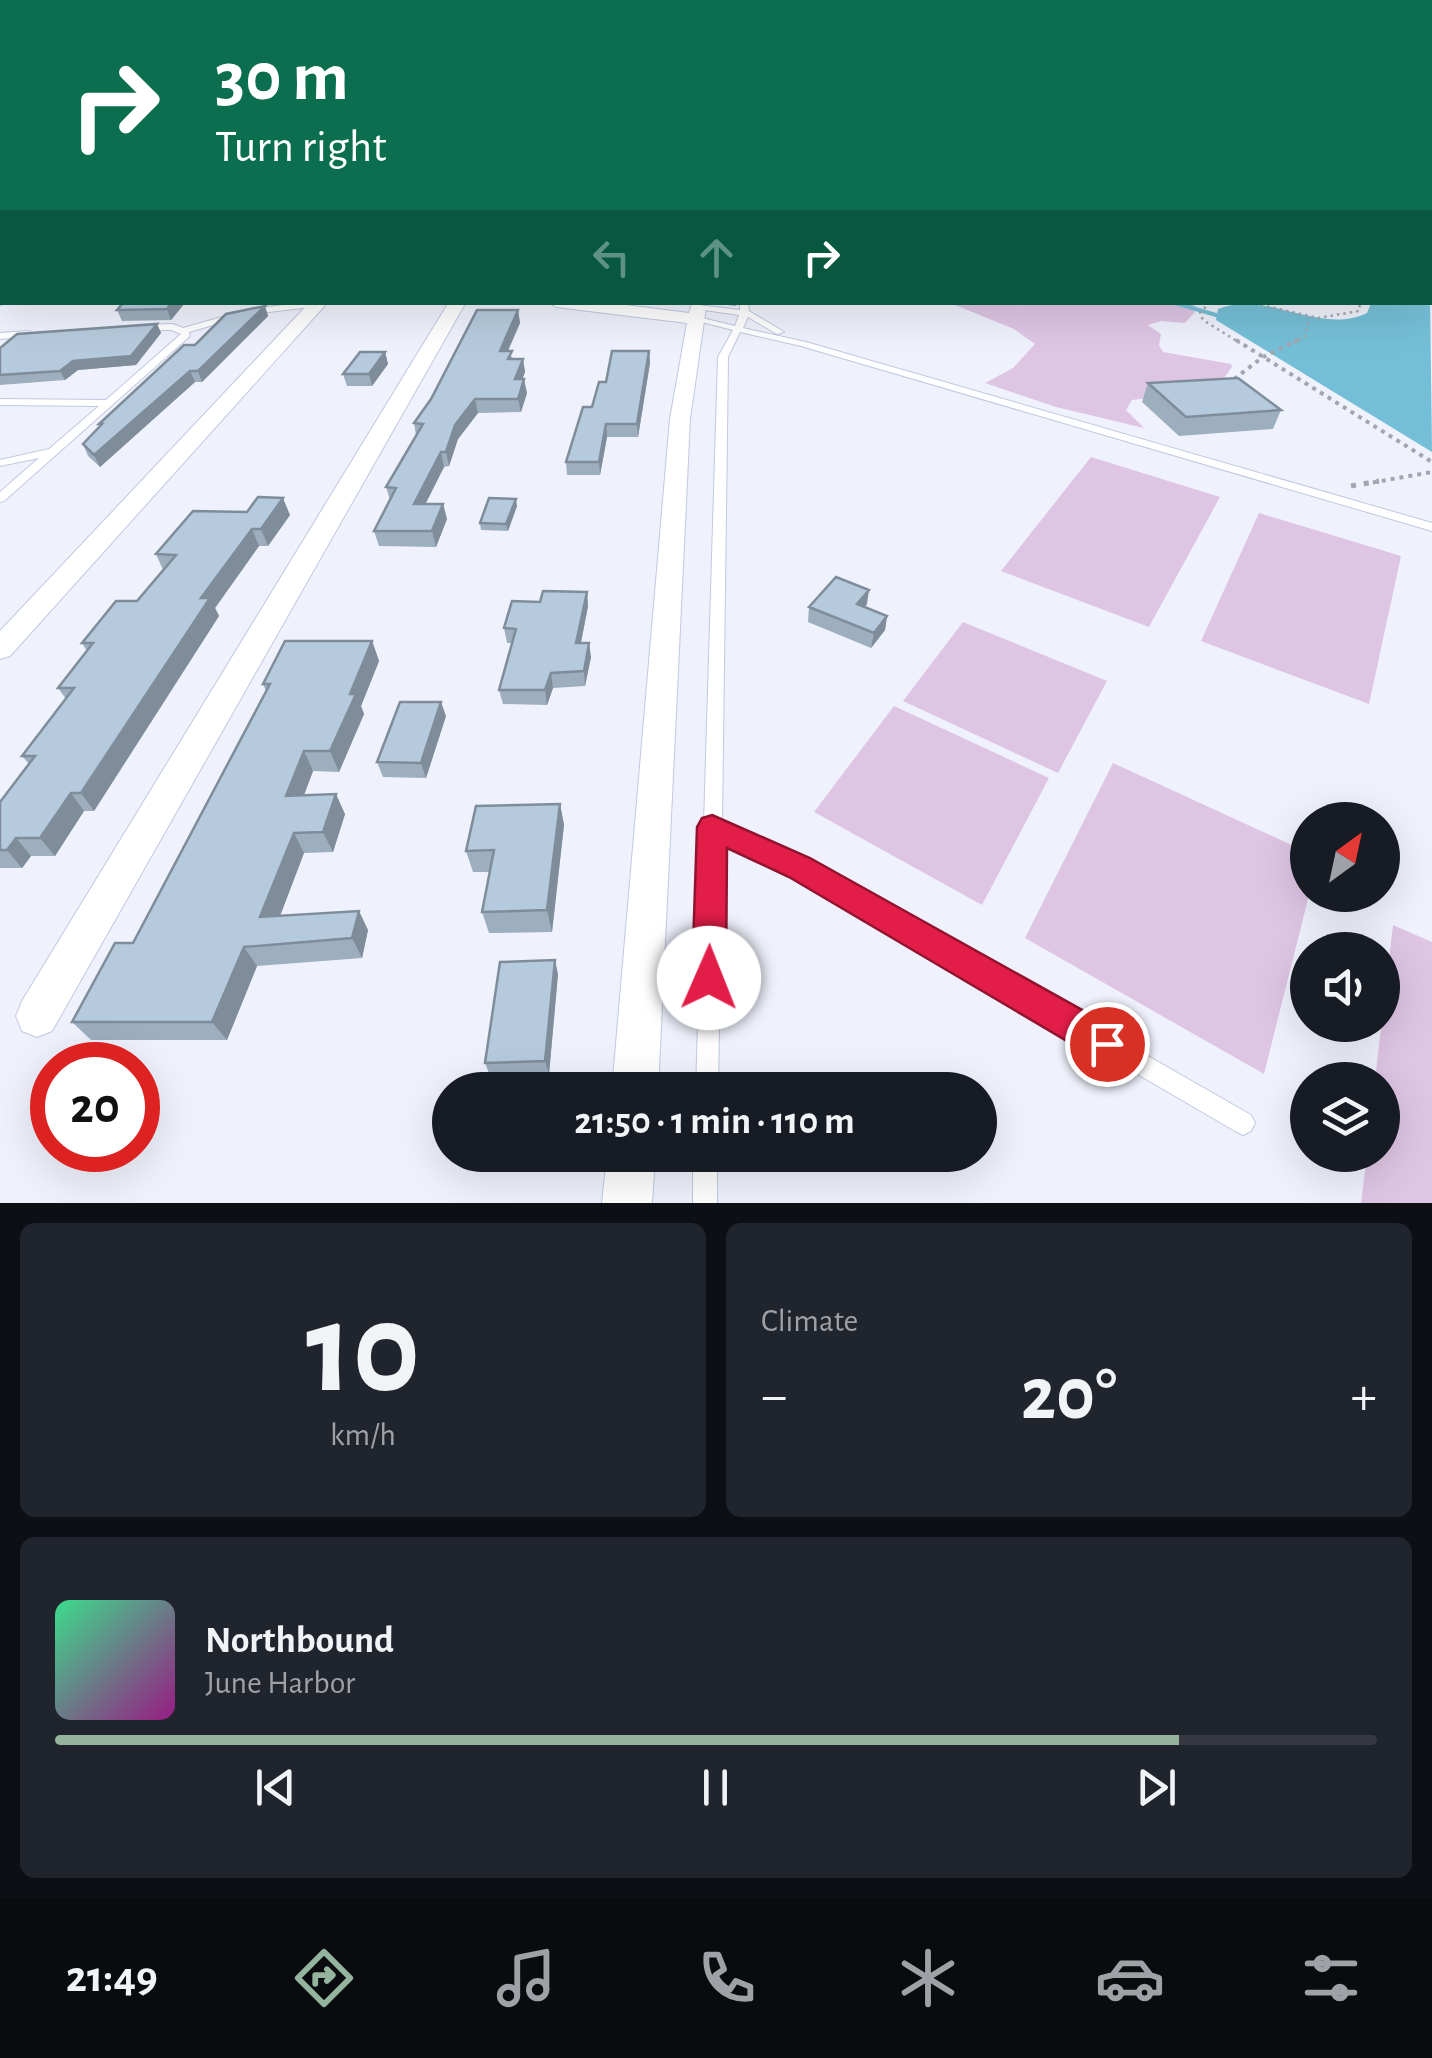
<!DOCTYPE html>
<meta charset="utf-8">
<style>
body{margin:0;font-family:"Alegreya Sans",sans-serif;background:#20242c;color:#f1f3f6;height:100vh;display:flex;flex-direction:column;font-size:38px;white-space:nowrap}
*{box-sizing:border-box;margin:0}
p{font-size:32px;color:#9ea1a6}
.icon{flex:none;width:55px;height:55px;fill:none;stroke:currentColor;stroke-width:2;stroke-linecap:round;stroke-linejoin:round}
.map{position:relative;height:1203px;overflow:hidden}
.sheet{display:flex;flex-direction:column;gap:20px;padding:20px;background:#0d0f14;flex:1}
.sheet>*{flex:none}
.hud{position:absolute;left:0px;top:0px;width:1432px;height:305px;box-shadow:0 10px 40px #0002;background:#0b6e4f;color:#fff;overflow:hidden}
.needle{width:65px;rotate:33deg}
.tools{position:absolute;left:1290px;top:802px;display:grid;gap:20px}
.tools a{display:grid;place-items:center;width:110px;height:110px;border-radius:50%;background:#171b24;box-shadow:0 10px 40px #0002;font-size:50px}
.speed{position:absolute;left:30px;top:1042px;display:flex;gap:20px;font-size:50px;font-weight:700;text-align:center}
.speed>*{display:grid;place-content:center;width:130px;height:130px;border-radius:50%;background:#171b24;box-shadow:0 10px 40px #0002;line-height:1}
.speed .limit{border:15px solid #d22;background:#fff;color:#111}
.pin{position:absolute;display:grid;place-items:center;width:85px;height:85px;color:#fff;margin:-42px;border:5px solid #fff;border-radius:50%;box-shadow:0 2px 10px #0007}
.me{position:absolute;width:110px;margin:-55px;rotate:1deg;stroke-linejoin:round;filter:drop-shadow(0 0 8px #0008)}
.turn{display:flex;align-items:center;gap:35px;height:210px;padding:0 50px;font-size:45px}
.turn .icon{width:130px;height:130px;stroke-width:2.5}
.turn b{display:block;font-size:70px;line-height:85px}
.lanes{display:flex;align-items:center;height:95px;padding:0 50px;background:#0003;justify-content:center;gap:50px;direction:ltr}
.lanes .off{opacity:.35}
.big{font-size:75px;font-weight:600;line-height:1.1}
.sheet .tile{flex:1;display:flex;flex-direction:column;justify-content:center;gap:15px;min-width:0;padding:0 35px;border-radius:15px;background:#20242c}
.sheet .dial{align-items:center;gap:0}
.dial b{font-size:130px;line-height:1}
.song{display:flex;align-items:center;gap:30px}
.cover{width:120px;height:120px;border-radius:15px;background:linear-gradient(135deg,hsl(150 70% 55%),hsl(310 70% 35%))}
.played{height:10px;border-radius:5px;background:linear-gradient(90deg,#95b49d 85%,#363941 85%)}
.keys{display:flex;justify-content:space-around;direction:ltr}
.heat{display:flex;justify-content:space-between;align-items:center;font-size:55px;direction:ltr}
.sheet .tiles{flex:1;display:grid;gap:20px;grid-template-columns:1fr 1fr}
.tile:last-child{grid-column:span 2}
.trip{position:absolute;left:432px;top:1072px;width:565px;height:100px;border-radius:50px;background:#171b24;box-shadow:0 10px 40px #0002;font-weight:600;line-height:100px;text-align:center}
.tabs{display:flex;height:160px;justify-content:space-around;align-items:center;background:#090b0e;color:#9ea1a6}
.tabs .icon{width:70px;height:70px}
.tabs .current{color:#95b49d}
.tabs b{font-size:45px;color:#f1f3f6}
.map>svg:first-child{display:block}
.green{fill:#dec5e4}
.water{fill:#74bfd7}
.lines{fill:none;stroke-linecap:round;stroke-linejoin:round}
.stream{stroke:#74bfd7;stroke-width:4}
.lane-casing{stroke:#c1c9e1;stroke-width:2}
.street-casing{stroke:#c1c9e1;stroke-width:2}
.path-far2{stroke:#a3a6af;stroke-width:2.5;stroke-dasharray:2.5 4;stroke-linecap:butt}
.path-far1{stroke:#a3a6af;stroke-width:4;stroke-dasharray:4 5;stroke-linecap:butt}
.path{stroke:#a3a6af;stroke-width:5;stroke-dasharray:5 8;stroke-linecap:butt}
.lane{fill:#fff;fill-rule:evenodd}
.street{fill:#fff;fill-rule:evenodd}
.wall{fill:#9daebe}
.shaded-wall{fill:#7f8d9b}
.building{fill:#b6cadd;stroke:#7f8d9b;stroke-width:2.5}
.route{fill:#e11d48;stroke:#92132f;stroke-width:2.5}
</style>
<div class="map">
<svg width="1432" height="1203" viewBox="0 0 1432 1203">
<rect width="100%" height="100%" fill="#eff2fc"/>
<path class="green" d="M950,303h245l-1,10 -9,10 -24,-2 -13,4 13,9 -2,11 4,7 68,12 1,3 -17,23 -83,10 -6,10 18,18 -88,-21 -71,-24 28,-15 22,-24 -21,-15z
M1091,457l129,40 -71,130 -148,-56z
M1259,513l142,43 -32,148 -168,-63z
M963,622l144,59 -49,92 -155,-72z
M894,706l155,72 -67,127 -168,-93z
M1113,763l194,89 2,43 -45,179 -239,-136z
M1393,925l39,17v261h-71l6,-48h15v-75h-7z"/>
<path class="water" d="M1430,296l2,156 -216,-132 2,-11c48,-20 100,27 149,4l4,-10 59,-1z"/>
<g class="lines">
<path class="stream" d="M1172,302l54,16"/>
<g class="lane-casing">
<path id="lane" d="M1430,215l2,1v4h-2z
M311,302l12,2 -4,2 -68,8 -62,18 1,4 -186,165 -4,1v-10l39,-34 -39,8v-6l49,-11 50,-43 -99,-1v-6l106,1 75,-66 -10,-4h-31l-3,-1v-4l36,-1 10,4 67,-19z
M740,302h8l1,9 35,21 -7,2 -29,-17 -5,11 63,14 626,181v8l-631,-185 -61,-14 -12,25 -6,466 85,38 444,254 4,8 -4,8 -8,4 -8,-4 -442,-258 -71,-33 -4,250h-22l22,-733 15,-27 -43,-11 4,-3 41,10 4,-11 -41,-6 -4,-2 4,-2 42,5z
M29,331l4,3 -1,2 -32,3v-6z
M693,1155h24v48h-24z"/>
</g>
<g class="street-casing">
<path id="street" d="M0,148h2v5h-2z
M0,295l2,7 6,1 -8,2z
M310,302h18l-318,354 -10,3v-28z
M449,302h17l-414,729 -15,6 -15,-6 -6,-15 6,-15z
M548,302h53l88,11 3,-10 14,4 -16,112 -32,671h-46l58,-671 17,-96 -131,-16z
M607,1155h48l-3,48h-50z"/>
</g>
<path class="path-far2" d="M1210,302l-10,11 3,7 37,23
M1248,302l70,16 41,-7 1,-9
M1293,343l12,-6 4,-20"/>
<path class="path-far1" d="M1236,340l196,122
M1234,379l29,-22 35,-17
M1364,484l68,-12"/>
<path class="path" d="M1351,486l28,-5"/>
<use href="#lane" class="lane"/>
<use href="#street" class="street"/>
</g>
<path class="wall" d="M124,302h59l1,2 -13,16 -49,1 -5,-11z
M736,302v4l-23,-3v-1z
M265,306l3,10 -66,66h-7l-95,85 -12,-11 -5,-12 17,-18 -1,-2 96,-79z
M518,310l2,13 -12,28 5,8h10l2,13 -3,7 5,14 -6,19 -43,1 -20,26 -9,27 -5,1 -19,37h18l4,15 -11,28 -57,-1 -5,-15 16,-31 -4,-13 30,-52 -2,-12z
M157,324l4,9 -25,32 -58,5 -13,10 -65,5v-37z
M649,351l1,12 -12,74h-31l-7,38h-33l-1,-13 26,-55 14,-25z
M385,352l3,12 -16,22h-25l-4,-12z
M1148,383l133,27 -8,19 -94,7 -37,-34z
M517,506l-9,25 -27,-1 -1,-7z
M290,515l-22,31h-9l-44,62 4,8 -125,195h-10l-29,45h-24l-9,12h-22v-66l29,-38 -7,-8 44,-57 -8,-11 29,-37 -5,-8 55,-42 26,-31 -7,-16z
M587,592l1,14 -7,37 10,14 -6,29 -32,2 -6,17 -44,-1 -4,-14 13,-47h-5l-3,-15 36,-26z
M867,604l-2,3 22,9 -2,14 -14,18 -63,-26 1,-15z
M372,641l7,20 -18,45 3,8 -25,58 -26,-1 -9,24 41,19 -12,38 -29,1 -24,63 88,14 -6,28 -105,8 -30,74h-136l-19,-18 61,-79 133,-252 -3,-7z
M446,716l-20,62 -43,-1 -6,-15z
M560,804l4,21 -12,107 -63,1 -7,-21 8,-40h-17l-7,-21z
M558,974l-9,100 -59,2 -5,-13z"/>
<path class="shaded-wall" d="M172,302h11l1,2 -13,16 -4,-11z
M265,306l3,10 -66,66 -4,-11z
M518,310l2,13 -18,41 -2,-13z
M157,324l4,9 -25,32 -58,5 -13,10 -5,-9 13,-10z
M649,351l1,12 -12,74 -1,-13z
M385,352l3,12 -16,22 -3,-12z
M523,359l2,13 -8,21 -2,-14z
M190,371l5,11 -95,85 -6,-12z
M524,379l3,14 -6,19 -3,-13z
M475,399l3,14 -20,26 -9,27 -3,-14 9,-27z
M606,424l1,13 -7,38 -1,-13z
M441,452l3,15 -26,52 -4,-15z
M283,498l7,17 -22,31 -7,-17z
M516,499l1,7 -9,25 -2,-7z
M443,504l4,15 -11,28 -4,-16z
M252,529l7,17 -44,62 4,8 -125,195 -13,-18 120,-195z
M869,590l-2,14 -12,15 2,-15z
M587,592l1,14 -10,51 -2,-14z
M887,616l-2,14 -14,18 3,-15z
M372,641l7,20 -18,45 3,8 -25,58 -9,-21 20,-57z
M589,643l2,14 -6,29 -1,-15z
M551,673l2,15 -6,17 -2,-15z
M441,702l5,14 -20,62 -5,-15z
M304,751l9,20 -17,45 -10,-20z
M71,793l13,18 -29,45 -15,-18z
M336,794l9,20 -12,38 -10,-20z
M560,804l4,21 -12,107 -5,-22z
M294,833l10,20 -32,84 -12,-20z
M16,838l15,18 -9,12 -15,-18z
M359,911l9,19 -6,28 -10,-20z
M244,947l13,19 -30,74 -15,-18z
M555,960l3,14 -9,100 -4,-13z"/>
<path class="building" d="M124,302h48l-5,7 -50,1z
M265,306l-67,65h-8l-96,84 -11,-11 19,-20h-3l85,-79h11l31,-31z
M477,310h41l-18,41h12l-4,8h15l-8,20h9l-6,20h-43l-20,26 -9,27h-5l-27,52h29l-11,27h-58l22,-43 -10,-1 37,-63 -9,-1 17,-24z
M157,324l-26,32 -58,5 -13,10 -60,4v-27l17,-14z
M612,351h37l-12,73h-31l-7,38h-33l17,-55h9l7,-25h7z
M360,352h25l-16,22h-26z
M1238,378l43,32 -95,7 -38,-34z
M258,497l25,1 -22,31h-9l-51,69h9l-129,195h-10l-31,45h-24l-9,12h-7v-48l35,-46h-13l52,-68h-16l35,-45h-11l34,-42h21l39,-46 -20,-1 37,-43 54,1z
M489,498l27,1 -10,25 -26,-1z
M836,577l33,13 -12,14 30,12 -13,17 -65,-26z
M543,591l44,1 -11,51h13l-5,28 -33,2 -6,17h-46l17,-61 -12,-1 8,-27 28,1z
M285,641h87l-22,53h6l-26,57h-26l-18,45 50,-2 -13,38 -29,1 -34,84 99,-6 -7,27 -108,9 -32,75h-140l43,-79h18l137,-259h-7z
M400,702h41l-20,61 -44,-1z
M560,804l-13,106 -65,2 12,-62 -28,1 10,-45z
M555,960l-10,101 -60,2 15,-101z"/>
<linearGradient id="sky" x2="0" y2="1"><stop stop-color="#79b8e1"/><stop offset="0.47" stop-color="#f8f9fe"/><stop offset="1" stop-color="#f8f9fe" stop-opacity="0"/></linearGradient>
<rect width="1432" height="316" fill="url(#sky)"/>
<path class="route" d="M712,815l98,43 310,173 5,13 -5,13 -13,5 -13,-5 -305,-180 -62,-29 -1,130 -5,11 -12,5 -12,-5 -5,-11 5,-151 5,-9z"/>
</svg>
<div class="tools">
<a><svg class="needle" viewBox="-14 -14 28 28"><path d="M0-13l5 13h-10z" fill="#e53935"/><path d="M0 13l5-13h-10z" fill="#9ea1a6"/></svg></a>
<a><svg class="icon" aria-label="sound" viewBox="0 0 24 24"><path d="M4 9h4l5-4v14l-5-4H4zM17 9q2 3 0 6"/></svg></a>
<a><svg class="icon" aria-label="layers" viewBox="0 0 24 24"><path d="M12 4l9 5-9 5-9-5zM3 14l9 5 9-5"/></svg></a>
</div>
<div class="speed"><div class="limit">20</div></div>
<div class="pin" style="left:1107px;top:1044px;background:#d93025"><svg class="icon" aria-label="arrive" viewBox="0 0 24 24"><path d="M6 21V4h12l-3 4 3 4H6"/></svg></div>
<svg class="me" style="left:709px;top:978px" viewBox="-20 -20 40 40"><circle r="19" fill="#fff"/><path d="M0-13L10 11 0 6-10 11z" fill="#e11d48"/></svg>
<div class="trip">21:50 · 1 min · 110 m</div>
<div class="hud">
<div class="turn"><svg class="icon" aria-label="right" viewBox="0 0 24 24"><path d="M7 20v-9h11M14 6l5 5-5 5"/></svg><div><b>30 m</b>Turn right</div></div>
<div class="lanes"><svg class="icon off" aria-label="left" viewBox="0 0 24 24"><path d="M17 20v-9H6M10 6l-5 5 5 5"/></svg><svg class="icon off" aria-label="ahead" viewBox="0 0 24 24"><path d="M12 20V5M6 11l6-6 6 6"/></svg><svg class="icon" aria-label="right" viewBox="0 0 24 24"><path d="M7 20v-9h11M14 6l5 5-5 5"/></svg></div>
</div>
</div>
<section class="sheet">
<div class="tiles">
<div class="tile dial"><b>10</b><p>km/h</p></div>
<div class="tile"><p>Climate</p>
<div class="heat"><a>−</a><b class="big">20°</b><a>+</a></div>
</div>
<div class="tile">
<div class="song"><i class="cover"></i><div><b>Northbound</b><p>June Harbor</p></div></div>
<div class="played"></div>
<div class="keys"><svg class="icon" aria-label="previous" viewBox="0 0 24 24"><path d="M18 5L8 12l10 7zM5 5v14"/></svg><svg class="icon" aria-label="pause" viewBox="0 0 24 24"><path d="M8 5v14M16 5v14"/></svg><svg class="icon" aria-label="next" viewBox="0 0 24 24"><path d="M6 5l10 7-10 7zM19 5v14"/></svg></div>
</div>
</div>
</section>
<nav class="tabs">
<b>21:49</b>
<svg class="icon current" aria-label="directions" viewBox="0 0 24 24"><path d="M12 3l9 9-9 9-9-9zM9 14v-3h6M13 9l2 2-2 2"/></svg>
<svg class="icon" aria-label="music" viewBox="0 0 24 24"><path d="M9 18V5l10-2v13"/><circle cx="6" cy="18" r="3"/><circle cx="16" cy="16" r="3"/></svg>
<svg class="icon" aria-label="phone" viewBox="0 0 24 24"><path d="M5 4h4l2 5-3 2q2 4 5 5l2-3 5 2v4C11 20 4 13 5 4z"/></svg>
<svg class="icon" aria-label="climate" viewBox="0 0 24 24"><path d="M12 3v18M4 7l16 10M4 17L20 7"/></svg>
<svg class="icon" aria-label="car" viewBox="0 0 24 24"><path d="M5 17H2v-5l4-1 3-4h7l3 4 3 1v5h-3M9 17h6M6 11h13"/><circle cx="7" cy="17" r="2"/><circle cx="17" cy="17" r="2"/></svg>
<svg class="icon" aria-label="filters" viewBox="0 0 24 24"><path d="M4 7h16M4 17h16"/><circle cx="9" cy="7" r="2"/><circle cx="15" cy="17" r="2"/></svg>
</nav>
